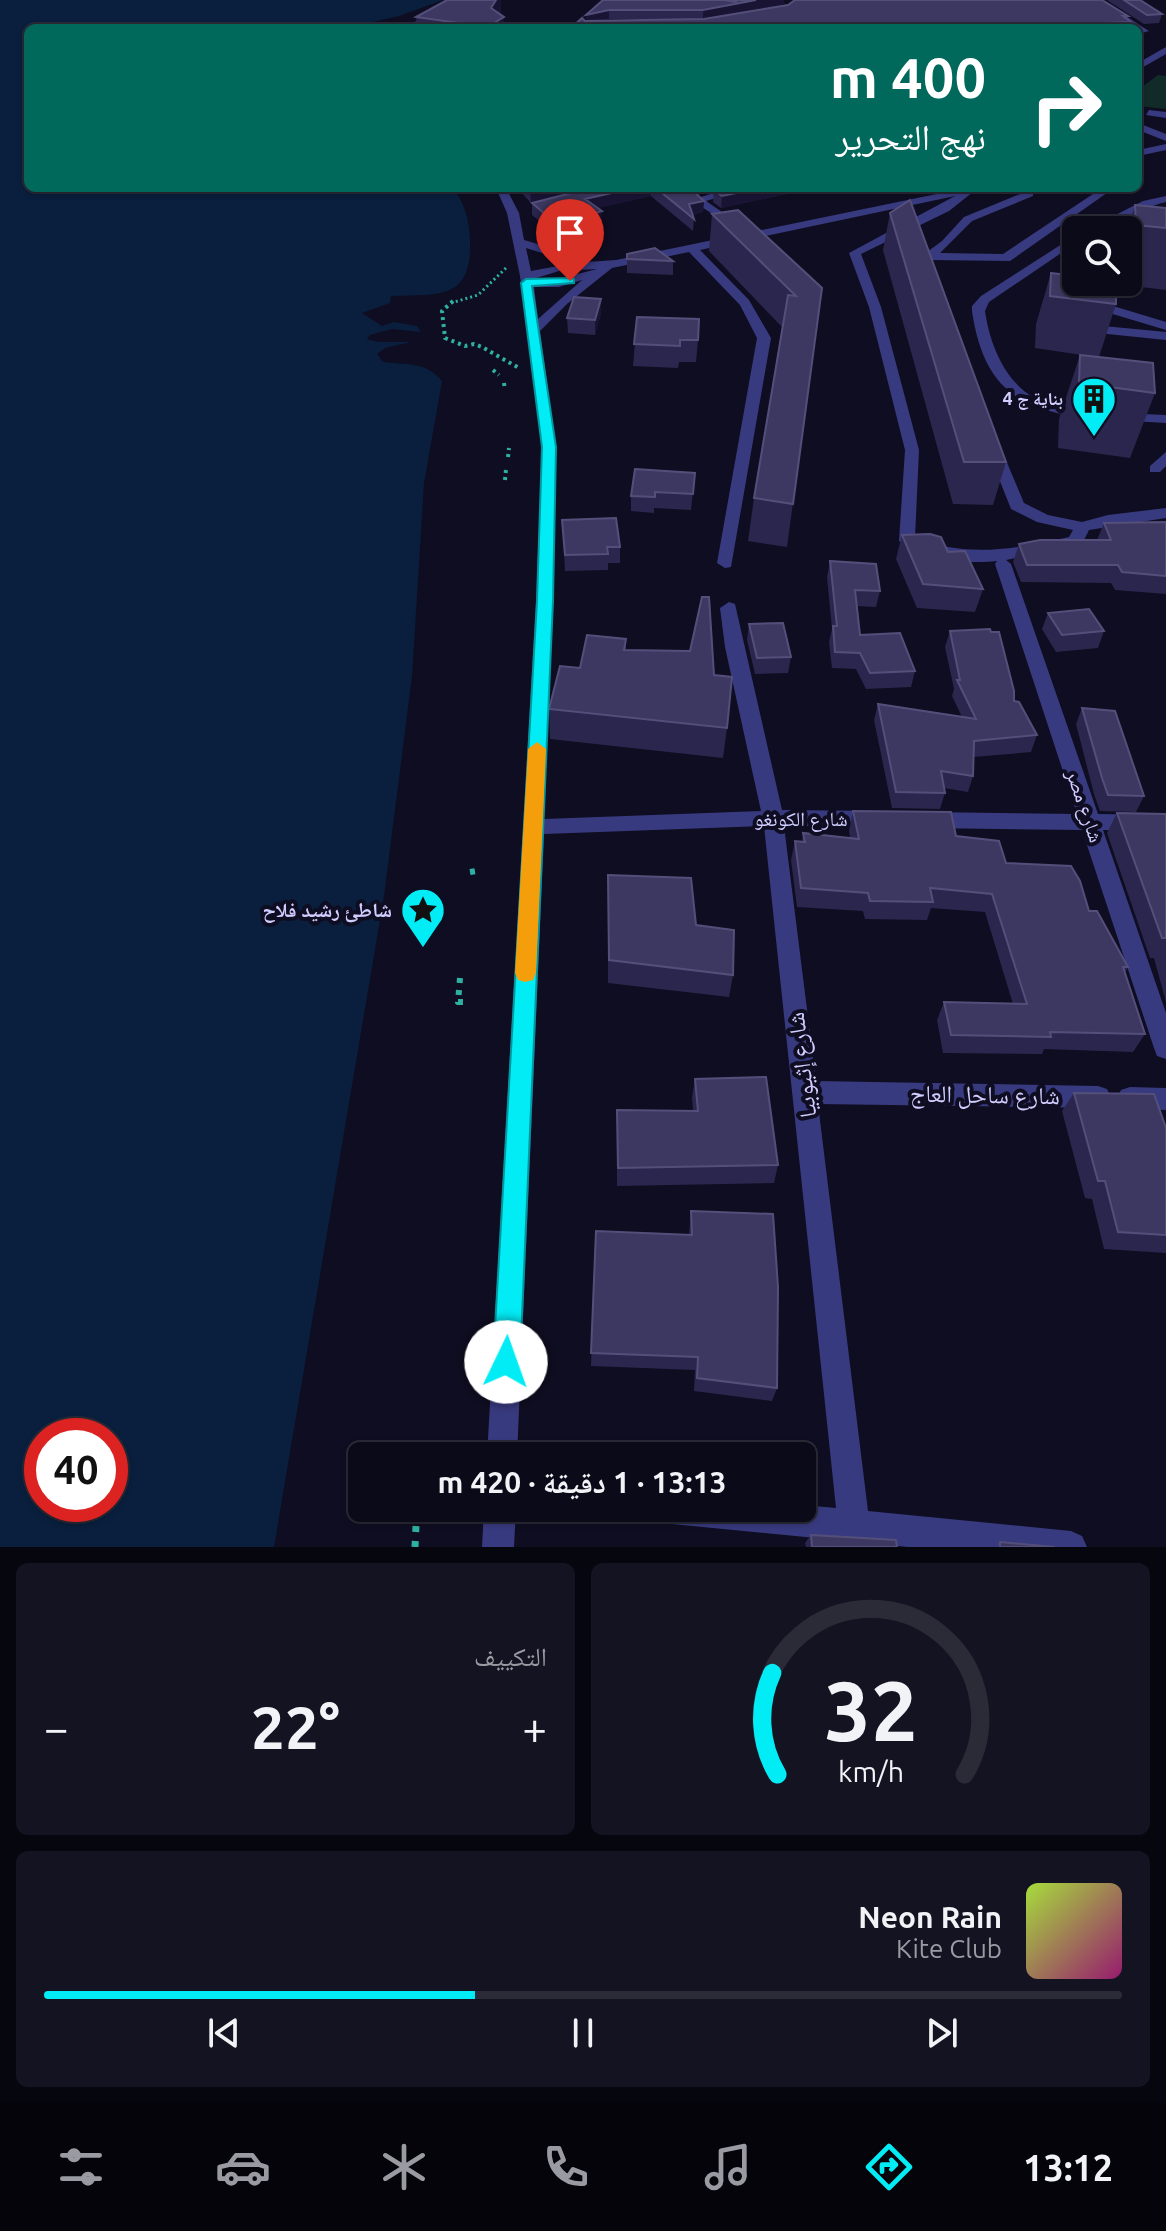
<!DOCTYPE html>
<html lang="ar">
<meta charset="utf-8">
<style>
body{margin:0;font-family:Ubuntu,"Noto Naskh Arabic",sans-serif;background:#141322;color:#f1f3f6;direction:rtl;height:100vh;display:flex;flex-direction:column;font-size:30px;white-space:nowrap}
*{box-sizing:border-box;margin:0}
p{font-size:26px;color:#9a9aa2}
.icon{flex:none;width:44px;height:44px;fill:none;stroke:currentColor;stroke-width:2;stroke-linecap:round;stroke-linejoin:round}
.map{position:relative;height:1547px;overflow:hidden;direction:ltr}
.drawer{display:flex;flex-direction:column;gap:16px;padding:16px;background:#06060e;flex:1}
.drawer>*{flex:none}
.banner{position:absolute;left:24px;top:24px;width:1118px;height:168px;border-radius:12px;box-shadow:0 2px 6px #0004,0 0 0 2px #2b2b38;direction:rtl;background:#00695c;color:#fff;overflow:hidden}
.fabs{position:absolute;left:1062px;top:216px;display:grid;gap:16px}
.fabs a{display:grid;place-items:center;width:80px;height:80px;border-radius:12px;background:#0b0a19;box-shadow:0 2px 6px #0004,0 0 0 2px #2b2b38;font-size:40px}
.speed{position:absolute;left:24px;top:1418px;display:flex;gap:16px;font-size:40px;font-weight:700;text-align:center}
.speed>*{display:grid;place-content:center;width:104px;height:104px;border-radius:50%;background:#0b0a19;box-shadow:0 2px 6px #0004,0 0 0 2px #2b2b38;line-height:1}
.speed .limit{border:12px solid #d22;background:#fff;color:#111}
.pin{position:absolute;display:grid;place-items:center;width:68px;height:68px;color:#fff;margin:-82px -34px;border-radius:50% 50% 50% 0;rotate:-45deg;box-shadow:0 0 8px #0007}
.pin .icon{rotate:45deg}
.me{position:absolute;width:88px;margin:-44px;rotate:3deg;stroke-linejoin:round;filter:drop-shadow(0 0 6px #0008)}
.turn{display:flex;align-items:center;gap:28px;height:168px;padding:0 24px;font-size:36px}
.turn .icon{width:104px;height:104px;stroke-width:2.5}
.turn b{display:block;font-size:56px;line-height:68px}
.big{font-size:60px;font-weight:700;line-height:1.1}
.drawer .widget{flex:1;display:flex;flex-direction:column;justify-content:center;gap:12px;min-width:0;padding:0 28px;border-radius:12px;background:#141322}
.drawer .dial{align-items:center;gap:0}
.dial svg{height:208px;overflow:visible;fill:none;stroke:#2b2b38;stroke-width:7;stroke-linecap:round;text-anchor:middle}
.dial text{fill:#f1f3f6;stroke:none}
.song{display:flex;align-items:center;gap:24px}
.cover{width:96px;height:96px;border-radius:12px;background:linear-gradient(135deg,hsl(80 70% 55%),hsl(320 70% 35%))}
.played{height:8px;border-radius:4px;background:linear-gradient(90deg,#02ecf6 40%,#2b2b38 40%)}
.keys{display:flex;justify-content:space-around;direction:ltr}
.heat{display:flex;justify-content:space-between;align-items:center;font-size:44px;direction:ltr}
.drawer .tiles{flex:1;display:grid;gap:16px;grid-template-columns:1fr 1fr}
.widget:last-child{grid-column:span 2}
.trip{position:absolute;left:348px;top:1442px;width:468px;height:80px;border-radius:12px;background:#0b0a19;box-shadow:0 2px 6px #0004,0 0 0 2px #2b2b38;font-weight:700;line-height:80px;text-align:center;direction:rtl}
.dock{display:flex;height:128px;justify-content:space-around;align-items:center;background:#04040a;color:#9a9aa2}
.dock .icon{width:56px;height:56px}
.dock .current{color:#02ecf6}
.dock b{font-size:36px;color:#f1f3f6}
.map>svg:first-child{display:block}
.green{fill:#102b28}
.water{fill:#091f3d;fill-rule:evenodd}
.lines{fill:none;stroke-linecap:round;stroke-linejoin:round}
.path-far3{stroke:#2eb1a2;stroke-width:3;stroke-dasharray:2 3;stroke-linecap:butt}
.path-far2{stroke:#2eb1a2;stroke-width:4;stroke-dasharray:3 4;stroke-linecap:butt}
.path-far1{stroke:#2eb1a2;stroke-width:6;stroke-dasharray:5 7;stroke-linecap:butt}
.path{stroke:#2eb1a2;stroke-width:7;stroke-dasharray:6 9;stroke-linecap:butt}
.minor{fill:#383a7f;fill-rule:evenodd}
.wall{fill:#2b264e}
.shaded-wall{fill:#191434}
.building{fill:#3d3861;stroke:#544f7a;stroke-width:2}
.route{fill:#02ecf6;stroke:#0199a0;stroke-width:2}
.slow{fill:#f59e0b}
.labels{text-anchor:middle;stroke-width:8;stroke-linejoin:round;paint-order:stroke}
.far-poi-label{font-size:18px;font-weight:bold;fill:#d0cdff;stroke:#0f0d21;text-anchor:end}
.street-label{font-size:20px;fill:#d0cdff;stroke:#0f0d21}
.poi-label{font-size:20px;font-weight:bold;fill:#d0cdff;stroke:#0f0d21;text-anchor:end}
.near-street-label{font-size:24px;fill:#d0cdff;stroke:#0f0d21}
</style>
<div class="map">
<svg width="1166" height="1547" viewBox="0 0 1166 1547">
<rect width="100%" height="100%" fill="#0f0d21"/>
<path class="green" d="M1158,75l8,1v33l-28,-3v-16z"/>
<path class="water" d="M0,0h443l-44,16 -52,12h-319v160h425c12,16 16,31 17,52 2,61 -31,54 -79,56l-1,7 -28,10 20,13 12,-4 23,4 4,6 -29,-3 -22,6 -3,4 11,3h33l-26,6 -8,6 6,8c24,3 42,-1 59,19l-18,102 -12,193 -28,220 -110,651h-274zM42,1436h68v68h-68z"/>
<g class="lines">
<path class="path-far3" d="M451,303l27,-8 29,-28"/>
<path class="path-far2" d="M453,301l-11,10 3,27 20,8 9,-2 8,3 37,21
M493,370l6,5
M504,383l1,7
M508,457l1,-9
M505,480l1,-11"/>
<path class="path-far1" d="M470,872l6,-1
M460,978l-2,24h8"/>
<path class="path" d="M415,1547l1,-21 6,1"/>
<path class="minor" d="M471,0h11l-71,28h-12z
M1091,0h10l48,31 -7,2z
M1166,47v7l-28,16v-7z
M1149,110l17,2v6l-20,-3z
M1138,123l28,11v7l-28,-11z
M1166,144v6l-28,6v-6z
M496,188h10l13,25 5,27 62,18 1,4 29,-2 345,-71 17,-1 -29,23 -88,43 20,53 38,143 -4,88c53,20 101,11 154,-1l4,-7 -36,-8 -26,-13 -25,-63 7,-4 7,4 24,57 24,12 34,7 26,-7 58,-7v10l-77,12 -7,14 -76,16 5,4 87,250 68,1v16l-63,-1 63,183v46l-9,-3 -3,-8 -72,-218 -156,-2 -7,-2 -3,-6 3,-6 7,-2 151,2 -82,-250 2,-3c-28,3 -77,0 -98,-20l6,-91 -36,-143 -20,-54 106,-57 -255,54 49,50 22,38 -40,229 -6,1 -8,-5 40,-225 -17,-33 -51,-53 -77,16 -45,36 -27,27 16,116 -12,372 217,-8 -36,-164 -5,-39 9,-6 6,2 47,206 96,1 7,2 3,6 -3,6 -7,2 -94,-1 32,255 282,5 9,3 4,8 -4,8 -9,3 -280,-4 50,407 203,20 11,5 5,11h-179l-236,-23 -11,-5 -5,-11h146v-3l34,3 -72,-682 -220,8 -27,622h-30l49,-855 6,-154 -22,-171 -13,-63zM526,248l48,15 -43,8zM597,269l-39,10h-25l26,-8zM582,280l-44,39 -4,-32h25z
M730,188h18l-42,13 35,24v4l-4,1 -46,-30z
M1102,188h12l-104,73 -80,-1 -6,4 4,8 -6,4 -4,-1 -6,-12 30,-22 22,-24 61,-25h8v4l-61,25 -32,32 63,1z
M1166,196v6c-28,6 -51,28 -80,28l57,-29z
M1076,235v8l-87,59 -4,9c5,35 22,77 58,91 16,6 33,5 49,9v6l-5,1c-71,-8 -104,-33 -115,-107v-5l9,-10z
M1090,299l76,23v8l-80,-24 -2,-3z
M1083,324l83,8v8l-88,-9 -2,-3z
M1119,413l47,2v8l-52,-3v-6z
M1166,452v14l-6,6h-10v-6z
M1130,1087l36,1v22l-36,-1 -9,-3 -4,-8 4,-8z
M484,1508h32l-2,39h-32z"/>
</g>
<path class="wall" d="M447,0h54v15l3,2v11h-87l-1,-11z
M603,0h181l-1,4 -80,15h-94l-9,2 527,-2 4,3 -2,6h-558l15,-7v-6z
M1107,0h33l22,14 -3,9 -15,1z
M520,188h200l-22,7 6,6 -1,11 -10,3 1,4 -1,12 -42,-35 -54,12 5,15 -45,12 -25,-20v-12l47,-12 -48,12 -11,-12z
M815,188l-94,20 -8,-6 1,-12z
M1135,205l31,3v82l-50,-6v-2h12l-1,-52z
M890,213l116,249 -13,43 -40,-1 -70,-254z
M712,214l110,74 -35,259 -39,-6 6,-43 28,-171 -73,-76z
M627,254l46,7v14l-46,-2z
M1051,273l65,31 -17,53 56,36 -25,65 -72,-10 1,-29 21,-64h2l-47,-7 1,-24z
M601,299v14l-6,22 -27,-2 -1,-15z
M637,317l61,23 -2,22h-17l-1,6 -45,-2z
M695,473l-4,37 -37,-2v5l-23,-2v-15z
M562,520l58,27v16h-12v7l-43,1z
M1166,522v72l-51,-4 -4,-7 -90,-1 -8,-20 6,-18 78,-4 7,-17z
M902,535l46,17 35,37 -8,23 -58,-4 -21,-49z
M830,561l50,30 -4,16 -19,-1 3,29 55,36 -4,16 -45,2 -10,-20 -24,-1 -3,-26 3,-13 -5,-52z
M1048,613l56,18 -6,17 -42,4 -14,-23z
M749,624l42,33 -3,16 -33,1 -8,-34z
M950,631l64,70 23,34 -6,17 -57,5 -1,19 -5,16 -24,-4 1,5 -5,16 -48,-1 -18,-88 4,-16 84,13 -10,-21 2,-7 -9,-42z
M626,639v11l88,25 13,53 -4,30 -173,-19 -1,-30 31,-41z
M1082,708l62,88 -8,16 -36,-1 -6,-17 -18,-70z
M853,811l103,25 50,27 83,48 39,56 -3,6 20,61 -12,18 -89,-3 -2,5 -99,-1 -6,-33 7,-18 69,2 -28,-92 -54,-4 -4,12 -62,-1 -2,-8 -66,-4 -6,-47 4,-19 7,1 1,-9 47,5 -1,-8z
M1117,813l49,1v188l-12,-44h-4l-43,-125z
M608,875l88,50 37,50 -4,22 -121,-14z
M695,1079l83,86 -4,18 -157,3v-76l76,1 -1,-14z
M1074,1093l92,35v125l-62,-4 -12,-50 -7,-1 -23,-87z
M691,1211l86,177 -5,13 -78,-10 1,-21 -104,-4 5,-135 93,4z
M811,1535l86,12h-91l-1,-4z"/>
<path class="shaded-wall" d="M496,0h5v14l-4,8 7,-5v11h-17l4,-20z
M756,0h28l-1,4 -80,15v-9z
M609,10v9l-23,6v-10z
M544,188h48l-61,15 -1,-12z
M634,188h17v8l-66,15v-12z
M689,188h31l-32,10z
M761,188h54l-94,20 1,-12z
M704,201l-1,11 -14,4v-12z
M602,211v12l-45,12v-11z
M601,299v14l-6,22v-15z"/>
<path class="building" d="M447,0h49l-5,8 13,9 -17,10 -71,-10z
M603,0h121l13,2 -4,-2h23l-53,10h-94l-23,5z
M795,0h307l26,16h-5l8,6 -50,2 9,4h-519l11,-10 3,3 119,-2 84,-14z
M1124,0h16l22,14 -15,1z
M527,188h17l-14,3z
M591,188h43l-49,11 17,12 -45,13 -25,-21z
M656,188h34l14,13 -15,3 5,15z
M720,188h41l-39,8 -8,-6z
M910,200l96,262h-42l-74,-249z
M1135,205l31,3v20l-30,-3z
M738,210l84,78 -29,216 -39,-6 34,-203 8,1 -84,-82z
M655,248l18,13 -46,-2v-5z
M1051,273l25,3v6h21l19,6v16l-66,-8z
M574,297l27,2 -6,21 -28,-2z
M637,317l62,2 -1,21h-18v6l-46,-2z
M1080,355l73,8 2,30 -76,-10z
M635,469l60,4 -2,21 -38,-2v5l-24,-1z
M616,518l4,29h-13l1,7 -43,1 -3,-35z
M1166,522v54l-44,-4 -4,-7h-91l-8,-21 21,-4h71l-7,-17z
M930,534l11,3 7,15 17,-1 18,38 -60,-5 -21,-49z
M830,561l46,3 4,27 -25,-1 5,45 40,-2 15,38 -45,2 -10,-20 -25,-1 -2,-26h4z
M702,597h7l5,78 18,2 -5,51 -178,-19 11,-43 20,2 7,-33 39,4 -2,11 66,1z
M1089,609l15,22 -42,4 -14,-22z
M783,623l8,34 -34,1 -8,-34z
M990,629l1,3h8l15,59v10l5,1 18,33 -63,6 -1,35 -32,-5 4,22 -49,-1 -18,-88 98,15 -19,-39h3l-10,-49z
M1082,708l33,3 29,85 -36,-1 -6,-17z
M853,811l98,1 5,24 43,5 7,22 65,3 9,15 9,30h8l31,56h-5l22,67 -95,-2 1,5 -100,-2 -7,-33 83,2 -35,-110 -62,-6 3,14 -63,-1 -2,-8 -67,-5 -6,-47 10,1 -2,-9 56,6z
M1117,813l49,1v124h-4z
M608,875l83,3 5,47 38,5 -1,45 -124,-15z
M766,1077l12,88 -160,3 -1,-58 81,1 -3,-32z
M1074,1093l80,1 12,34v107l-48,-3 -13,-51h-7z
M691,1211l82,3 5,73 -1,101 -80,-10 1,-21 -107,-4 5,-122 96,4z
M811,1535l85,5 1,7h-85z
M1000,1542l55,5h-55z"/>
<path class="route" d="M570,278l4,1v4l-42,3 24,161 -3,154 -33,761 -4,9 -10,4 -9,-4 -4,-9 44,-761 5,-154 -21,-164 5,-4z"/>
<path class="slow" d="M537,742l9,7 -10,224 -3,7 -8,2 -7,-2 -3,-7 13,-224z"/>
<defs>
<g id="building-pin" transform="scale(2.3)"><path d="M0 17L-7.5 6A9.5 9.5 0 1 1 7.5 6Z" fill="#02ecf6" stroke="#0f0d21"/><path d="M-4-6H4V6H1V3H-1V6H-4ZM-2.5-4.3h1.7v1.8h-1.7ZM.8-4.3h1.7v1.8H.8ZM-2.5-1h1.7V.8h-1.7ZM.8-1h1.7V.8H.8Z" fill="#111"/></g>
<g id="sight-pin" transform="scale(2.3)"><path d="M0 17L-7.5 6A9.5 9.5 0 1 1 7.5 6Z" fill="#02ecf6" stroke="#0f0d21"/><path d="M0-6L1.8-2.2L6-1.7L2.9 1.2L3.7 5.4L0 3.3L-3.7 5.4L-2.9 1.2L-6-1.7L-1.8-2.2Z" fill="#111"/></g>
</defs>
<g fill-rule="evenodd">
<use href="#building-pin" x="1094" y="399"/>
<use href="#sight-pin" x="423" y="910"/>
</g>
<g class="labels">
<g class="far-poi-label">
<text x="1063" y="405">بناية ج 4</text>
</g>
<g class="street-label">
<text transform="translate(1085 806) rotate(71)" y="7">شارع مصر</text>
<text x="801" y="826">شارع الكونغو</text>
</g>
<g class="poi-label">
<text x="392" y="917">شاطئ رشيد فلاح</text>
</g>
<g class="near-street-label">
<text transform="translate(802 1065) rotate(-97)" y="8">شارع إثيوبيا</text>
<text transform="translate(985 1095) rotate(1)" y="8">شارع ساحل العاج</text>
</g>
</g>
</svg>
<div class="fabs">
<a><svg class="icon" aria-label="search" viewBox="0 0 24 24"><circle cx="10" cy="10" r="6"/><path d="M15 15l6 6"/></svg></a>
</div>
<div class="speed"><div class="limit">40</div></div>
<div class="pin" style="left:570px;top:281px;background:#d93025"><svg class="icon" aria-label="arrive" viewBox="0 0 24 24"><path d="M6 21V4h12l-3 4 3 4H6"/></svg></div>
<svg class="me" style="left:506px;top:1362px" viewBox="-20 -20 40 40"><circle r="19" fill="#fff"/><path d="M0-13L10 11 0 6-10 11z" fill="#02ecf6"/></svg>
<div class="trip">13:13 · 1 دقيقة · 420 m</div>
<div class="banner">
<div class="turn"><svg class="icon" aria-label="right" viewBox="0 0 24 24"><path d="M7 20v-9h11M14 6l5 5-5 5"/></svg><div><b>400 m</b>نهج التحرير</div></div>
</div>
</div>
<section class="drawer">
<div class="tiles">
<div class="widget dial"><svg viewBox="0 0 100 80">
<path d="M14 69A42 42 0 1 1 86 69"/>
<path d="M14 69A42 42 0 0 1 12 30" stroke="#02ecf6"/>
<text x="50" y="56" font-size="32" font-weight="700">32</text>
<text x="50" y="72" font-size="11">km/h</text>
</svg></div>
<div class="widget"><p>التكييف</p>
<div class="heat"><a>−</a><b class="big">22°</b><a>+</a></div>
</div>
<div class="widget">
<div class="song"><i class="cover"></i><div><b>Neon Rain</b><p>Kite Club</p></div></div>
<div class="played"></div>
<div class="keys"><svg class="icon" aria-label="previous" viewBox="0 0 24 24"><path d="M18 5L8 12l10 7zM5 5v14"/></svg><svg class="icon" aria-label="pause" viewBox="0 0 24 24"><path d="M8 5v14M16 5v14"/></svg><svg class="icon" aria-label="next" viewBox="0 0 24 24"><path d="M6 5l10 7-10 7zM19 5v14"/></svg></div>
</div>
</div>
</section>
<nav class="dock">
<b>13:12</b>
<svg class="icon current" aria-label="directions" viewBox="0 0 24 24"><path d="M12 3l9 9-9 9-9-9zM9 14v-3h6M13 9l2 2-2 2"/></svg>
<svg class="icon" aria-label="music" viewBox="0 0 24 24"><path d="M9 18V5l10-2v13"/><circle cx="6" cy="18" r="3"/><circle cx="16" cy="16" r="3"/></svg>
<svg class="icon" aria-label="phone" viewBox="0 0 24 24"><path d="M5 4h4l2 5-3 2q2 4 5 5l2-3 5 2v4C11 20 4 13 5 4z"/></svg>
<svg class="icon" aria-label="climate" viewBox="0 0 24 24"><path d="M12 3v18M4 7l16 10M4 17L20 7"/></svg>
<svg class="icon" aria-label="car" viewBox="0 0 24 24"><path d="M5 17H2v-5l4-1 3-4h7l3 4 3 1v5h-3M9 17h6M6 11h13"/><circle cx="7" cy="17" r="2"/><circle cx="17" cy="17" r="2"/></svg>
<svg class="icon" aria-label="filters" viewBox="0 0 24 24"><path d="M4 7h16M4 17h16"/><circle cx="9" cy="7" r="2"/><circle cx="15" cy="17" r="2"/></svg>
</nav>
